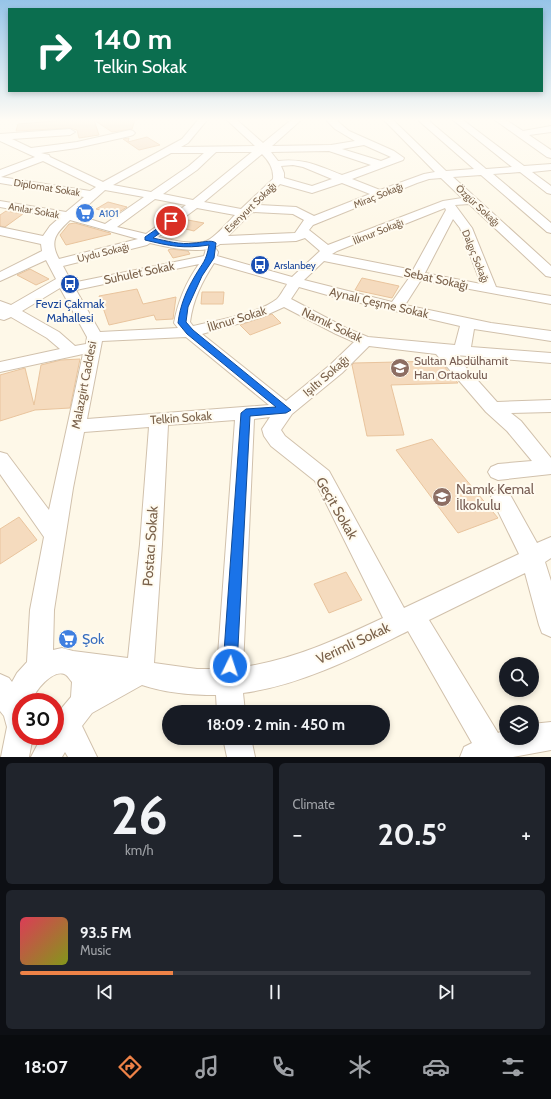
<!DOCTYPE html>
<meta charset="utf-8">
<style>
body{margin:0;font-family:Cabin,sans-serif;background:#20242c;color:#f1f3f6;height:100vh;display:flex;flex-direction:column;font-size:15px;white-space:nowrap}
*{box-sizing:border-box;margin:0}
p{font-size:13px;color:#9ea1a6}
.icon{flex:none;width:22px;height:22px;fill:none;stroke:currentColor;stroke-width:2;stroke-linecap:round;stroke-linejoin:round}
.map{position:relative;height:757px;overflow:hidden}
.drawer{display:flex;flex-direction:column;gap:6px;padding:6px;background:#0d0f14;flex:1}
.drawer>*{flex:none}
.hud{position:absolute;left:8px;top:8px;width:535px;height:84px;border-radius:0px;box-shadow:0 2px 6px #0003;background:#0b6e4f;color:#fff;overflow:hidden}
.controls{position:absolute;left:499px;top:657px;display:grid;gap:8px}
.controls a{display:grid;place-items:center;width:40px;height:40px;border-radius:50%;background:#171b24;box-shadow:0 2px 6px #0003;font-size:20px}
.speed{position:absolute;left:12px;top:693px;display:flex;gap:8px;font-size:20px;font-weight:700;text-align:center}
.speed>*{display:grid;place-content:center;width:52px;height:52px;border-radius:50%;background:#171b24;box-shadow:0 2px 6px #0003;line-height:1}
.speed .limit{border:6px solid #d22;background:#fff;color:#111}
.pin{position:absolute;display:grid;place-items:center;width:34px;height:34px;color:#fff;margin:-17px;border:2px solid #fff;border-radius:50%;box-shadow:0 1px 4px #0007}
.me{position:absolute;width:44px;margin:-22px;rotate:4deg;stroke-linejoin:round;filter:drop-shadow(0 0 3px #0008)}
.turn{display:flex;align-items:center;gap:14px;height:84px;padding:0 20px;font-size:18px}
.turn .icon{width:52px;height:52px;stroke-width:2.5}
.turn b{display:block;font-size:28px;line-height:34px}
.big{font-size:30px;font-weight:700;line-height:1.1}
.drawer .card{flex:1;display:flex;flex-direction:column;justify-content:center;gap:6px;min-width:0;padding:0 14px;border-radius:6px;background:#20242c}
.drawer .dial{align-items:center;gap:0}
.dial b{font-size:52px;line-height:1}
.song{display:flex;align-items:center;gap:12px}
.cover{width:48px;height:48px;border-radius:6px;background:linear-gradient(135deg,hsl(350 70% 55%),hsl(70 70% 35%))}
.played{height:4px;border-radius:2px;background:linear-gradient(90deg,#ee8247 30%,#363941 30%)}
.keys{display:flex;justify-content:space-around;direction:ltr}
.heat{display:flex;justify-content:space-between;align-items:center;font-size:22px;direction:ltr}
.drawer .tiles{flex:1;display:grid;gap:6px;grid-template-columns:1fr 1fr}
.card:last-child{grid-column:span 2}
.trip{position:absolute;left:162px;top:705px;width:228px;height:40px;border-radius:20px;background:#171b24;box-shadow:0 2px 6px #0003;font-weight:700;line-height:40px;text-align:center}
.tab-bar{display:flex;height:64px;justify-content:space-around;align-items:center;background:#090b0e;color:#9ea1a6}
.tab-bar .icon{width:28px;height:28px}
.tab-bar .selected{color:#ee8247}
.tab-bar b{font-size:18px;color:#f1f3f6}
.map>svg:first-child{display:block}
.building{fill:#f5dbbe;stroke:#e9c49d}
.lines{fill:none;stroke-linecap:round;stroke-linejoin:round}
.minor-casing{stroke:#d1c1ac;stroke-width:2}
.minor{fill:#fff;fill-rule:evenodd}
.route{fill:#1a73e8;stroke:#114b97}
.labels{text-anchor:middle;stroke-width:4;stroke-linejoin:round;paint-order:stroke}
.far-street-label{font-size:10px;fill:#7a614a;stroke:#fffbf0}
.far-shop-label{font-size:10px;fill:#366cbe;stroke:#fffbf0;text-anchor:start}
.far-transit-label{font-size:10px;fill:#164399;stroke:#fffbf0;text-anchor:start}
.street-label{font-size:12px;fill:#7a614a;stroke:#fffbf0}
.transit-label{font-size:12px;fill:#164399;stroke:#fffbf0}
.education-label{font-size:12px;fill:#785e54;stroke:#fffbf0;text-anchor:start}
.near-education-label{font-size:14px;fill:#785e54;stroke:#fffbf0;text-anchor:start}
.near-street-label{font-size:14px;fill:#7a614a;stroke:#fffbf0}
.near-shop-label{font-size:14px;fill:#366cbe;stroke:#fffbf0;text-anchor:start}
</style>
<div class="map">
<svg width="551" height="757" viewBox="0 0 551 757">
<rect width="100%" height="100%" fill="#fef8e8"/>
<path class="building" d="M67,120h27l5,15 -20,3 -2,-8 -7,-2 -54,3 2,-7z
M94,120h41l-3,9 -20,3z
M147,137l13,8 -21,5 -16,-11 6,-1 -1,4z
M108,202l19,5 -11,7 -20,-5z
M6,211l17,3 -18,13 -5,-1v-11z
M188,220l16,3 -10,8 -16,-4z
M75,223l35,10 1,1 -45,11 -6,-10 9,-11z
M171,249l17,2 2,3 -17,4 -5,-8z
M30,269l19,10 -13,6 -19,-10z
M362,278l37,8 -7,12 -37,-8z
M137,289l6,15 33,-7 -3,22 -17,1 -2,-5 -45,10 -10,-29z
M202,292h22l-1,12h-22z
M272,314l9,9 -31,12 -10,-10z
M80,359l-10,49 -35,2 -35,11v-46l25,-7 9,37 7,-40 20,-5z
M440,361l18,22 -67,2 13,50 -37,1 -15,-71 2,-2z
M432,439l66,79 -40,15 -62,-83z
M19,517l18,23 -37,24v-35z
M346,572l16,28 -33,13 -15,-29z"/>
<g class="lines">
<g class="minor-casing">
<path id="minor" d="M198,120h9l-19,23 -7,4 74,-1 -28,-26h10l26,23 28,-23h10l-29,26 59,-1 24,-4 -20,-12 -9,-9h10l13,11 45,20 10,7 -1,2 -51,19 28,11 44,-16 11,-2 -51,-52h9l53,51 28,-2 -56,-49h10l58,49 26,-2 -59,-47h10l61,46 27,-2v6l-19,2 19,14v8l-4,-1 -27,-21 -27,2 58,49v10l-4,-1 -66,-57 -28,2 98,89v11l-5,-1 -77,-72 -14,1 17,23 24,59 55,9v8l-130,-24 -16,25 86,18 60,8v10l-77,-12 -3,18 80,6v10l-96,-8 42,47 54,-2v12l-40,1 10,8 30,37v16l-53,6 -7,-3 -3,-5 3,-5 7,-3 34,-3 -25,-30 -21,-19 -50,-58 -67,-8 -27,27 -50,41 -11,16 4,6 44,35 75,137 115,-54 -28,-57 3,-6 7,-2 7,2 29,52 14,-6v21l-6,4 6,19v56l-9,-4 -3,-8 -14,-52 -96,47 69,113 8,-3v8h26v-14l19,-2v28l-38,7h-53l4,-10 8,-4 -64,-112c-52,26 -106,54 -165,62l2,19h-28l-1,-17c-25,0 -50,-2 -74,-10l-50,28 -10,13 15,31h-29l-3,-5 -3,5h-31l11,-21h13v-20l16,-19 1,-15c-2,-2 -4,-6 -6,-7 -12,-8 -33,17 -34,27h-11v34h12l-4,21h-28l6,-30 -3,-11 -4,-5v-37l9,4 3,4 5,-9 10,-11 3,-52 14,-73 -44,-63v-22l7,2 42,56 34,-156 -83,18v-10l60,-13 -13,-11 -36,-21 -7,3 -4,-1v-18l11,4 45,-26 -10,-19 -46,21v-9l42,-21 -1,-7 -41,-9v-8l43,9 7,-10 9,-8 -59,-11v-6l66,11 18,-15 -84,-14v-13l35,-13 -35,-16v-7l70,-5 5,3 -5,3 -58,4 19,9 46,-6 53,-12 3,1 2,2 -2,2 -3,1 -53,12 -36,5 8,2 1,2 53,25 79,-43zM364,145l27,12 -10,4 -39,-12zM329,151l42,14 -29,10c-24,-9 -38,-17 -64,-14l-7,-9zM216,152h36l-59,48 -30,-6 34,-24zM171,153h33l-15,13 -38,26 -38,-7zM262,154c7,7 12,15 11,25l-32,30 -37,-7zM43,161l53,26 -6,4 -89,-14zM293,165l10,2 29,12 -20,7 -28,-8v-5l-3,-7zM441,178l21,20 -19,3 -115,44 -19,-15 4,-5 104,-42 12,-4zM342,183l28,11 -56,22 -18,-9 -37,-2 21,-21 32,9zM105,190l39,7 -39,27 -28,-9zM155,199l31,6 -40,29 -29,-7zM197,208l38,7c-8,8 -16,18 -25,24 -11,8 -39,1 -52,-2zM445,208l1,2 -33,60 -81,-16 5,-3zM252,212l41,2 11,6 -9,13 -67,3zM453,219l7,9 21,56 -56,-11zM70,220l68,19 -79,20c-10,-18 -3,-26 11,-39zM305,238l15,13 -28,26 -75,-21 1,-4 -2,-3h-10l-2,7 -132,27 -9,-17 84,-21 3,-2c16,4 56,13 70,1l76,-3zM324,261l85,17 -17,24 -88,-22zM214,263l73,21 -1,2c-3,4 -6,10 -9,13 -19,15 -60,21 -84,27l-3,-4c3,-23 12,-40 24,-59zM199,264c-13,18 -21,37 -25,59l4,5 -78,4 -24,-42zM299,287l32,9 129,30 -5,19 -87,-8 -22,-9 -55,-29zM60,288l27,49 -1,7 -11,2 -16,-14 -37,-21zM284,307l52,27 18,8 -24,23 -44,36 -84,-67 60,-17zM186,337l83,68 -182,14 15,-78zM270,417l-8,12 2,7 7,10 44,35 68,137c-45,21 -90,42 -140,49l11,-248zM235,420l-18,249h-20l-43,-6 8,-119 6,-119zM149,427l-9,117 -12,114 -55,-7 -11,-3 -9,2 1,-40 19,-122 11,-56z
M495,120h11l17,11 28,-5v6l-22,3 22,15v8l-4,-1z
M223,738h28l4,19h-28z"/>
</g>
<use href="#minor" class="minor"/>
</g>
<linearGradient id="sky" x2="0" y2="1"><stop stop-color="#96c4e8"/><stop offset="0.53" stop-color="#fffcf5"/><stop offset="1" stop-color="#fffcf5" stop-opacity="0"/></linearGradient>
<rect width="551" height="226" fill="url(#sky)"/>
<path class="route" d="M171,219l3,1v3l-21,15c14,3 27,7 41,5 7,0 17,-4 22,0l-2,15 -12,18 -14,31 -2,15 7,8 98,80 -5,3 -36,3 -13,250 -2,5 -5,2 -5,-2 -2,-5 18,-253 5,-4 30,-2 -89,-73 -9,-11c2,-17 8,-32 17,-47 8,-14 11,-14 14,-31 -26,4 -39,1 -64,-5v-3z"/>
<defs>
<g id="supermarket-disc" transform="scale(1)"><circle r="9.5" fill="#3f7fe0" stroke="#fffbf0"/><path d="M-6-5.5h2.5l.6 2H6L4.5 2H-2.5L-4.4-4H-6ZM-1.5 3.2a1.3 1.3 0 1 0 .1 0ZM3 3.2a1.3 1.3 0 1 0 .1 0Z" fill="#fff"/></g>
<g id="bus-disc" transform="scale(1)"><circle r="9.5" fill="#1a4fb4" stroke="#fffbf0"/><path d="M-5-6H5V4H4V6H2V4H-2V6H-4V4H-5ZM-3.5-4V0h7V-4ZM-3.5 1.2v1.5H-2V1.2ZM2 1.2v1.5H3.5V1.2Z" fill="#fff"/></g>
<g id="school-disc" transform="scale(1)"><circle r="9.5" fill="#8d6e63" stroke="#fffbf0"/><path d="M0-5L7-2L0 1L-7-2ZM-4 1L0 2.5L4 1V4Q0 6-4 4Z" fill="#fff"/></g>
</defs>
<g fill-rule="evenodd">
<use href="#supermarket-disc" x="85" y="213"/>
<use href="#bus-disc" x="260" y="265"/>
<use href="#bus-disc" x="70" y="284"/>
<use href="#school-disc" x="400" y="368"/>
<use href="#school-disc" x="442" y="497"/>
<use href="#supermarket-disc" x="68" y="639"/>
</g>
<g class="labels">
<g class="far-street-label">
<text transform="translate(47 187) rotate(9)" y="4">Diplomat Sokak</text>
<text transform="translate(378 195) rotate(-22)" y="4">Miraç Sokağı</text>
<text transform="translate(478 205) rotate(43)" y="4">Özgür Sokağı</text>
<text transform="translate(250 207) rotate(-44)" y="4">Esenyurt Sokağı</text>
<text transform="translate(34 210) rotate(10)" y="4">Anılar Sokak</text>
<text transform="translate(378 231) rotate(-22)" y="4">İlknur Sokağı</text>
<text transform="translate(103 252) rotate(-14)" y="4">Uydu Sokağı</text>
<text transform="translate(476 256) rotate(68)" y="4">Dalgıç Sokağı</text>
</g>
<g class="far-shop-label">
<text x="99" y="217">A101</text>
</g>
<g class="far-transit-label">
<text x="274" y="269">Arslanbey</text>
</g>
<g class="street-label">
<text transform="translate(139 273) rotate(-12)" y="4">Suhulet Sokak</text>
<text transform="translate(436 279) rotate(12)" y="4">Sebat Sokağı</text>
<text transform="translate(379 303) rotate(13)" y="4">Aynalı Çeşme Sokak</text>
<text transform="translate(237 319) rotate(-17)" y="4">İlknur Sokak</text>
<text transform="translate(332 325) rotate(25)" y="4">Namık Sokak</text>
<text transform="translate(326 376) rotate(-41)" y="4">Işıltı Sokağı</text>
<text transform="translate(84 385) rotate(-79)" y="4">Malazgirt Caddesi</text>
<text transform="translate(181 418) rotate(-4)" y="4">Telkin Sokak</text>
</g>
<g class="transit-label">
<text x="70" y="308">Fevzi Çakmak<tspan x="70" dy="14">Mahallesi</tspan></text>
</g>
<g class="education-label">
<text x="414" y="365">Sultan Abdülhamit<tspan x="414" dy="14">Han Ortaokulu</tspan></text>
</g>
<g class="near-education-label">
<text x="456" y="494">Namık Kemal<tspan x="456" dy="16">İlkokulu</tspan></text>
</g>
<g class="near-street-label">
<text transform="translate(337 508) rotate(60)" y="5">Geçit Sokak</text>
<text transform="translate(150 546) rotate(-86)" y="5">Postacı Sokak</text>
<text transform="translate(353 643) rotate(-25)" y="5">Verimli Sokak</text>
</g>
<g class="near-shop-label">
<text x="82" y="644">Şok</text>
</g>
</g>
</svg>
<div class="controls">
<a><svg class="icon" aria-label="search" viewBox="0 0 24 24"><circle cx="10" cy="10" r="6"/><path d="M15 15l6 6"/></svg></a>
<a><svg class="icon" aria-label="layers" viewBox="0 0 24 24"><path d="M12 4l9 5-9 5-9-5zM3 14l9 5 9-5"/></svg></a>
</div>
<div class="speed"><div class="limit">30</div></div>
<div class="pin" style="left:171px;top:221px;background:#d93025"><svg class="icon" aria-label="arrive" viewBox="0 0 24 24"><path d="M6 21V4h12l-3 4 3 4H6"/></svg></div>
<svg class="me" style="left:230px;top:666px" viewBox="-20 -20 40 40"><circle r="17" fill="#1a73e8" stroke="#fff" stroke-width="3"/><path d="M0-11L8 9 0 5-8 9z" fill="#fff"/></svg>
<div class="trip">18:09 · 2 min · 450 m</div>
<div class="hud">
<div class="turn"><svg class="icon" aria-label="right" viewBox="0 0 24 24"><path d="M7 20v-9h11M14 6l5 5-5 5"/></svg><div><b>140 m</b>Telkin Sokak</div></div>
</div>
</div>
<section class="drawer">
<div class="tiles">
<div class="card dial"><b>26</b><p>km/h</p></div>
<div class="card"><p>Climate</p>
<div class="heat"><a>−</a><b class="big">20.5°</b><a>+</a></div>
</div>
<div class="card">
<div class="song"><i class="cover"></i><div><b>93.5 FM</b><p>Music</p></div></div>
<div class="played"></div>
<div class="keys"><svg class="icon" aria-label="previous" viewBox="0 0 24 24"><path d="M18 5L8 12l10 7zM5 5v14"/></svg><svg class="icon" aria-label="pause" viewBox="0 0 24 24"><path d="M8 5v14M16 5v14"/></svg><svg class="icon" aria-label="next" viewBox="0 0 24 24"><path d="M6 5l10 7-10 7zM19 5v14"/></svg></div>
</div>
</div>
</section>
<nav class="tab-bar">
<b>18:07</b>
<svg class="icon selected" aria-label="directions" viewBox="0 0 24 24"><path d="M12 3l9 9-9 9-9-9zM9 14v-3h6M13 9l2 2-2 2"/></svg>
<svg class="icon" aria-label="music" viewBox="0 0 24 24"><path d="M9 18V5l10-2v13"/><circle cx="6" cy="18" r="3"/><circle cx="16" cy="16" r="3"/></svg>
<svg class="icon" aria-label="phone" viewBox="0 0 24 24"><path d="M5 4h4l2 5-3 2q2 4 5 5l2-3 5 2v4C11 20 4 13 5 4z"/></svg>
<svg class="icon" aria-label="climate" viewBox="0 0 24 24"><path d="M12 3v18M4 7l16 10M4 17L20 7"/></svg>
<svg class="icon" aria-label="car" viewBox="0 0 24 24"><path d="M5 17H2v-5l4-1 3-4h7l3 4 3 1v5h-3M9 17h6M6 11h13"/><circle cx="7" cy="17" r="2"/><circle cx="17" cy="17" r="2"/></svg>
<svg class="icon" aria-label="filters" viewBox="0 0 24 24"><path d="M4 7h16M4 17h16"/><circle cx="9" cy="7" r="2"/><circle cx="15" cy="17" r="2"/></svg>
</nav>
